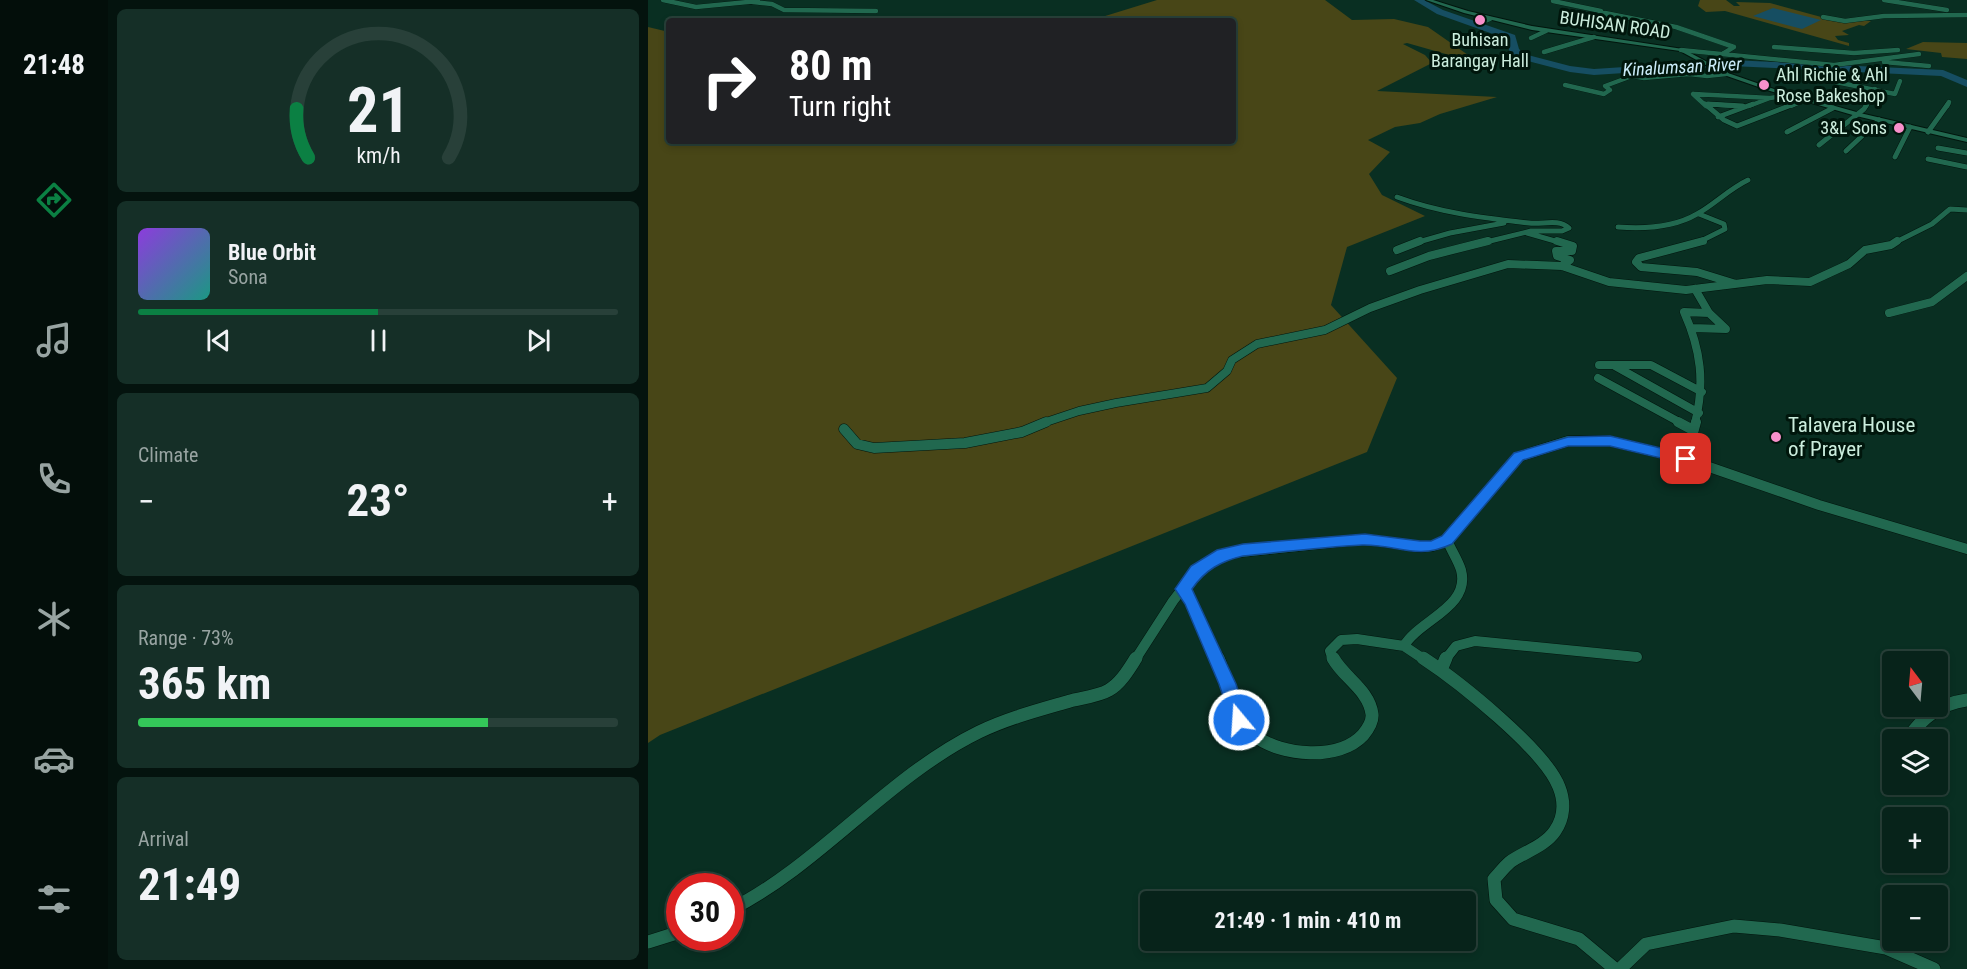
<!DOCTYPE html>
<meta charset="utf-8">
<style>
body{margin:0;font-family:"Roboto Condensed",sans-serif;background:#152f27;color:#f1f3f6;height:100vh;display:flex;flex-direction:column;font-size:22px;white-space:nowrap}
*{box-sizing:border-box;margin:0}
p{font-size:20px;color:#98a4a2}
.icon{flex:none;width:33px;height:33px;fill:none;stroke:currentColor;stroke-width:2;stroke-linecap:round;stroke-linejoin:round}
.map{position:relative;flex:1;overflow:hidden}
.sheet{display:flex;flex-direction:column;gap:9px;padding:9px;background:#04130e;width:540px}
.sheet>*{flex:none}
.hud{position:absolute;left:18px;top:18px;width:570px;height:126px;border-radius:6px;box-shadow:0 3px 9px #0003,0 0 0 2px #284039;background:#202124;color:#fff;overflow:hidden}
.needle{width:39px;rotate:344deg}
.tools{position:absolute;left:1234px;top:651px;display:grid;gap:12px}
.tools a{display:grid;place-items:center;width:66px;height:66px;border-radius:6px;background:#07231a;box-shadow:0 3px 9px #0003,0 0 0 2px #284039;font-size:30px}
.speed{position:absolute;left:18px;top:873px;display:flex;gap:12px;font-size:30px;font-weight:700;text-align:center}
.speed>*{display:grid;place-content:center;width:78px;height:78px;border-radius:50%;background:#07231a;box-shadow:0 3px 9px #0003,0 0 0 2px #284039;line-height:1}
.speed .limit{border:9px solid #d22;background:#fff;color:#111}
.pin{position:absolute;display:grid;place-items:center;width:51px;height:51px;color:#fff;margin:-26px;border-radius:12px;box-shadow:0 3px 9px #0006}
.me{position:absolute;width:66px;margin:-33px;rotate:342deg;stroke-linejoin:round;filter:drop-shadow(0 0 4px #0008)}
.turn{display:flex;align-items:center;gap:21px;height:126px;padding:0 24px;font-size:27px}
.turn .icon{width:78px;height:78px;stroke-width:2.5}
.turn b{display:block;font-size:42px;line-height:51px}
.big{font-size:45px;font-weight:700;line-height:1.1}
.sheet .tile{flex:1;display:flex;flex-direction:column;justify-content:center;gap:9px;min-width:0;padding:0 21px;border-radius:9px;background:#152f27}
.sheet .dial{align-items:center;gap:0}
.dial svg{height:156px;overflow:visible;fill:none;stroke:#284039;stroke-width:7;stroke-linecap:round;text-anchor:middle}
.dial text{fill:#f1f3f6;stroke:none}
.song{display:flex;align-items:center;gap:18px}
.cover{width:72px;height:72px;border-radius:9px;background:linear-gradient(135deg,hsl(270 70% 55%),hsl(170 70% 35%))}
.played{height:6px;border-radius:3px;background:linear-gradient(90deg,#0b8043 50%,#284039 50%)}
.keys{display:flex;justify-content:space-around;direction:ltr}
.heat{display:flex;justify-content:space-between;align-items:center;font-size:33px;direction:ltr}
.charge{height:9px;border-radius:4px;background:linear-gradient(90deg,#34c759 73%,#284039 0)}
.trip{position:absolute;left:492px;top:891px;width:336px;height:60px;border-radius:6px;background:#07231a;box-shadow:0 3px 9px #0003,0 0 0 2px #284039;font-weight:700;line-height:60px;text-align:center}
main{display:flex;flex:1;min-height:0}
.tabs{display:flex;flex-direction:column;width:108px;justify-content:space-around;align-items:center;background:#030e0a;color:#98a4a2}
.tabs .icon{width:42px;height:42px}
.tabs .on{color:#0b8043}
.tabs b{font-size:27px;color:#f1f3f6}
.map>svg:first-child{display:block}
.green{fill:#484617}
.water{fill:#164e62}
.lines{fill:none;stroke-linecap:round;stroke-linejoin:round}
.river{fill:#164e62;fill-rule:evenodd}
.minor-far4-casing{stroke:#02150d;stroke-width:5}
.minor-far3-casing{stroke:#02150d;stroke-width:6}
.minor-far2-casing{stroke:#02150d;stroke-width:9}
.minor-far1-casing{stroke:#02150d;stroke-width:11}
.minor-casing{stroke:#02150d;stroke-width:14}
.tertiary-casing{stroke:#02150d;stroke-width:2}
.minor-far4{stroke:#21684f;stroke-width:4.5}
.minor-far3{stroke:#21684f;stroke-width:5}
.minor-far2{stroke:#21684f;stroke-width:8}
.minor-far1{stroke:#21684f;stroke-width:10}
.minor{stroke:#21684f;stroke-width:13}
.tertiary{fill:#21684f;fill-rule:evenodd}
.route{fill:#1a73e8;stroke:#114b97;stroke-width:1.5}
.poi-dot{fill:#f890cb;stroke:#00160c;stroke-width:2}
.labels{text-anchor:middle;stroke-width:6;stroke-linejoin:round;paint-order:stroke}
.far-street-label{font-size:18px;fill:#cbeddd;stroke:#00160c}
.far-poi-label{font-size:18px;fill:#cbeddd;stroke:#00160c}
.far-water-label{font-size:18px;font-style:italic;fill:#caebf8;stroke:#00160c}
.poi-label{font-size:21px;fill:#cbeddd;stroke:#00160c;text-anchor:start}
</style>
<main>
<nav class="tabs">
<b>21:48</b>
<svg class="icon on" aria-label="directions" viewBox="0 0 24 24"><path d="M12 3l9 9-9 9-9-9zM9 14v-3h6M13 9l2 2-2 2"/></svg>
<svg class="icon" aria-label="music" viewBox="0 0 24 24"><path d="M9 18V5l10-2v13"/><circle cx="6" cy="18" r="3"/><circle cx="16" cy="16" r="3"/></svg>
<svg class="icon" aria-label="phone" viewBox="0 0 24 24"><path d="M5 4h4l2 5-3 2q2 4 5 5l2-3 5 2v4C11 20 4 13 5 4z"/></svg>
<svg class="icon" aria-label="climate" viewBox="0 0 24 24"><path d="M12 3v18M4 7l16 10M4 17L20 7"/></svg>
<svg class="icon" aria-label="car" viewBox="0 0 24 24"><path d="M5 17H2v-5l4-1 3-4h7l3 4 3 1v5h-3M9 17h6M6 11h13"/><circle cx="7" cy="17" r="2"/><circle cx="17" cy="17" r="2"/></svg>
<svg class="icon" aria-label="filters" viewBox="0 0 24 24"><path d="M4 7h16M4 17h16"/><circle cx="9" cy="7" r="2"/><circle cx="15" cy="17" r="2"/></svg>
</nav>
<section class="sheet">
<div class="tile dial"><svg viewBox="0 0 100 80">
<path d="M14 69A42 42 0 1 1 86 69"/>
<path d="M14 69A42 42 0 0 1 8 44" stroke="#0b8043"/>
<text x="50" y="56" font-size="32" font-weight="700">21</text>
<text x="50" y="72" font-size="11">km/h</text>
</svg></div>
<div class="tile">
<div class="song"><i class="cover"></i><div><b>Blue Orbit</b><p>Sona</p></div></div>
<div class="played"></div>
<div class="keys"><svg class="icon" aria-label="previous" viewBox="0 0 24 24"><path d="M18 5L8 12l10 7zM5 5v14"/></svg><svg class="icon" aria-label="pause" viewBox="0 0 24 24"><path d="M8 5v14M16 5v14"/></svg><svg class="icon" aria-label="next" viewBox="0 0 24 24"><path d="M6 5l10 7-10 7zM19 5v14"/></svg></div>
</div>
<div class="tile"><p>Climate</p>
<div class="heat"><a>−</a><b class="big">23°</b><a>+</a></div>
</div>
<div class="tile"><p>Range · 73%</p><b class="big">365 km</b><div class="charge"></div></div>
<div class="tile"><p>Arrival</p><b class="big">21:49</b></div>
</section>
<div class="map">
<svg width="1319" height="969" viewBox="0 0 1319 969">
<rect width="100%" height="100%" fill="#092f22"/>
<path class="green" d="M509,0h168l27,20 42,-1 34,8 53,37 -74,-21 -4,1 22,11 7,8 -55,28 120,6 -57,17 -20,9 -25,4 -27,13 22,12 -21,22 13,21 43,21 -78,31 -16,58 66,73 -30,74 -707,283 -12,8v-716l21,5v109h564v-120h-144z
M1052,0h26l8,6h6l-4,-4 34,1 66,18h35l-7,5 -5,-1 -17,6 7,4 -14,1 3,4 11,3v3l-124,-35 -19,1 -8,-6z
M1275,42l44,1v16l-25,-2 -1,-4 -35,-4z"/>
<path class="water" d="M1125,8l48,12 -19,9 -49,-13z"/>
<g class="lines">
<path class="river" d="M766,0h10l19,10 72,25 4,14 5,5 46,12 24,3 137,-9 212,10 24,10v7l-26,-11 -210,-10 -137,9 -24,-3 -54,-14 -7,-8 -2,-11 -70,-25z"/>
<g class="minor-far4-casing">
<path id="minor-far4" d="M15,0l33,7 62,-6
M1236,0l63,10
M905,1l48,10
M105,2l19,2 12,6 92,1
M962,16l-10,-4 76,15 58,20 -10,6
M1175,17l22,4 39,-5 83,-1
M830,24l12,-5
M883,38l15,-7
M1126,47l80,6 44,-3
M1033,50l153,15 85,-11
M896,52l50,-15
M1236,62l45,4
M1173,79l74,15 5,-13
M917,85l39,9 6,-4 -5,-4 27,-10 12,2 45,-4 18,2 19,-2
M1045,94l13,12
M1046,94l76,4
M1059,104l28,2
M1101,106l21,-8 20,-3
M1143,106l14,-6
M1218,106l9,-17
M1299,106l2,-4"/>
</g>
<g class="minor-far3-casing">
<path id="minor-far3" d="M1057,104l19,16 13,6 57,-22
M1060,104l35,2
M1070,117l35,-13
M1139,132l46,-24
M1280,132l20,-28
M1171,145l45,-36 3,-5
M1290,148l29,5
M1198,151l33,-31
M1247,157l15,-30
M1280,159l39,8
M749,197c43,16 87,21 132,26 13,2 29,-5 40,5l-7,3h-31l-49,12
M970,227c26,2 55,1 79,-13 18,-10 32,-25 51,-34
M879,233l35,10
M767,243l35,-10 54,-10
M1049,243l28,-14 -1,-5 -25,-10
M1246,243l38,-19 18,-15 17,1"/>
</g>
<g class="minor-far2-casing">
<path id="minor-far2" d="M909,241l16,5 -1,5h-16l1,5 13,4 -8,6
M1055,241l-64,17 -3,4 5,5 56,5 39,12
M749,250l23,-9
M742,271l39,-15 59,-15
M1241,313l43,-11 35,-26
M1044,328l34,1 -17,-16 -14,-24
M951,365h52l51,27
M967,366l84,47
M950,378l83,45
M395,423l36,-12 37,-8 91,-15 20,-17 5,-11 25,-16 68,-14 45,-22 50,-18 88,-26 54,2 47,16 77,8 81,-10 43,2 39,-18 16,-14 26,-5 6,-4
M1047,423c10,-40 6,-73 -11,-111l25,1"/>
</g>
<g class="minor-far1-casing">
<path id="minor-far1" d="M1030,422l15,8
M196,429l13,15 17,4 91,-5 57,-11 24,-10
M1038,459l10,-37
M535,589l8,11 27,60
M756,646c15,-26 67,-39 57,-76 -3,-10 -10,-20 -14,-30
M487,660l38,-59 23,-30 26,-17 143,-15 55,8 13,-1 14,-6 71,-83 50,-16h42l76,18 133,46 148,44
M685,660l-3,-9 11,-11 16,-1 47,7 21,14
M797,660l11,-14 19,-5 162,16"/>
</g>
<g class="minor-casing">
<path id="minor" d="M570,658c10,25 14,61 37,78 27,20 84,25 108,-1 5,-6 10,-13 9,-21 -3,-24 -28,-36 -39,-56
M775,658c35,23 122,92 136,129 6,15 5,31 -4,44 -10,15 -31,21 -45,31 -6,5 -11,12 -16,17l2,21 17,19 66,20 36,30
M793,670l5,-12
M1259,740c15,-23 33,-36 60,-40
M82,910c91,-46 157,-133 249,-178 29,-14 60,-22 91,-31 12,-3 29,-5 39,-11 12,-7 20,-21 27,-32
M0,942l32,-10
M972,969l26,-25 88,-18 46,4 106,18 48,21"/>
</g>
<g class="tertiary-casing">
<path id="tertiary" d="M778,0h7l35,11 64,15 151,23 45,24 46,16 86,24 107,25v4l-111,-26 -86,-25 -46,-16 -44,-24 -148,-21 -68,-17z"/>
</g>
<use href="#minor-far4" class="minor-far4"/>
<use href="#minor-far3" class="minor-far3"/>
<use href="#minor-far2" class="minor-far2"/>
<use href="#minor-far1" class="minor-far1"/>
<use href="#minor" class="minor"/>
<use href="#tertiary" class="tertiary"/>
</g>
<path class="route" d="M962,436l76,18 6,5 -6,5 -76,-18h-42l-45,14 -71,84c-37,17 -54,0 -90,1 -39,2 -79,7 -119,11 -22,5 -38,14 -51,33l44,95 12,36 -3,6 -6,2 -6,-2 -14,-42 -34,-80 -10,-15 16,-23 26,-16 26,-6 122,-10 55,7h11l11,-5 72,-83 54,-16z"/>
<g class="poi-dot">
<circle cx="832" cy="20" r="6"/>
<circle cx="1116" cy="85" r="6"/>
<circle cx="1251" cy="128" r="6"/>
<circle cx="1128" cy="437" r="6"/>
</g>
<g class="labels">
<g class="far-street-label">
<text transform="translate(967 25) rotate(8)" y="6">BUHISAN ROAD</text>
</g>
<g class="far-poi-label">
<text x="832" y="46">Buhisan<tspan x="832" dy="21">Barangay Hall</tspan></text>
<text x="1128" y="81" text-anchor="start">Ahl Richie &amp; Ahl<tspan x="1128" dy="21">Rose Bakeshop</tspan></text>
<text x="1239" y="134" text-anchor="end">3&amp;L Sons</text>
</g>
<g class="far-water-label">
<text transform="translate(1034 67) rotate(-3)" y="6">Kinalumsan River</text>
</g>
<g class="poi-label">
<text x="1140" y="432">Talavera House<tspan x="1140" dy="24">of Prayer</tspan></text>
</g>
</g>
</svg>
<div class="tools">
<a><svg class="needle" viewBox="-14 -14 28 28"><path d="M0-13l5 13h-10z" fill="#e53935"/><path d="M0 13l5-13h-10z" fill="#98a4a2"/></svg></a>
<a><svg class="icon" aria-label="layers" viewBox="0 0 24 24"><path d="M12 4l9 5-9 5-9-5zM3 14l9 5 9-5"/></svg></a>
<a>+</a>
<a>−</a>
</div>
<div class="speed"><div class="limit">30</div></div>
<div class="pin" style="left:1038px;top:459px;background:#d93025"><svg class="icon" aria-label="arrive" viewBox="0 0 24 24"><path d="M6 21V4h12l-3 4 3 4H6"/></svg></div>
<svg class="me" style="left:591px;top:720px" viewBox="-20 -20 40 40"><circle r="17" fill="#1a73e8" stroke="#fff" stroke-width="3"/><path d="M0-11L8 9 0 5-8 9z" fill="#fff"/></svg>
<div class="trip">21:49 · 1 min · 410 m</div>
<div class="hud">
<div class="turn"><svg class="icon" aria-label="right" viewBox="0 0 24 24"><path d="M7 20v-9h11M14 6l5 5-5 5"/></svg><div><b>80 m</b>Turn right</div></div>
</div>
</div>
</main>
